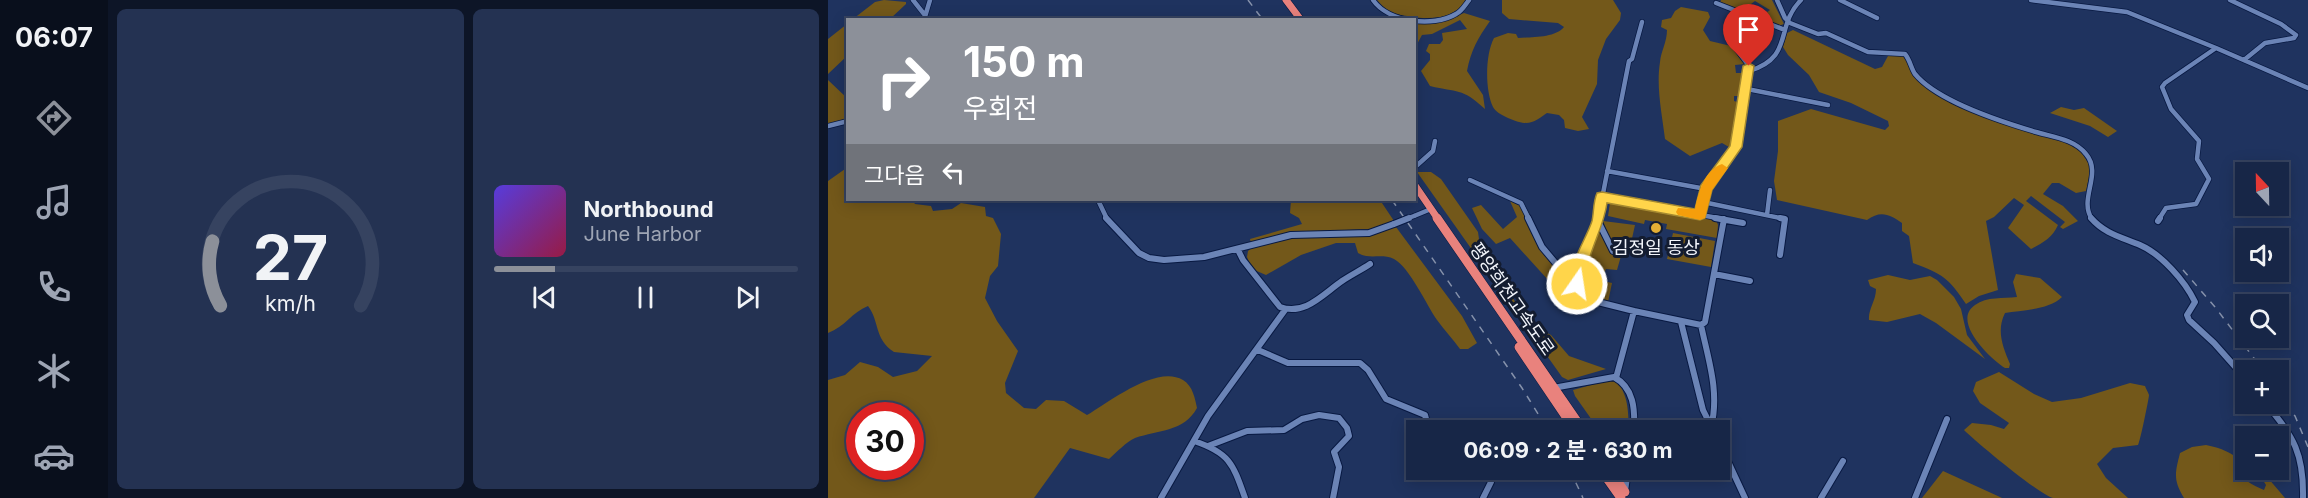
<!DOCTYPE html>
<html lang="ko">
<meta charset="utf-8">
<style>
body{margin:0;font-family:Inter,"Noto Sans KR",sans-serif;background:#243252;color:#f1f3f6;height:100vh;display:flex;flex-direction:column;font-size:22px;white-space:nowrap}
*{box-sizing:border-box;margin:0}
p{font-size:20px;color:#9ea5b4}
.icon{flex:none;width:33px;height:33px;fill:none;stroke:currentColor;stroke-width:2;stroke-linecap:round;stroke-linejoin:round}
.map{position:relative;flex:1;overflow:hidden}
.panel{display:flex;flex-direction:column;gap:9px;padding:9px;background:#0d1527;width:720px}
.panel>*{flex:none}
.hud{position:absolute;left:18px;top:18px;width:570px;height:183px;border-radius:0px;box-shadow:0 3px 15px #0003,0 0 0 2px #364360;background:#8c9099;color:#fff;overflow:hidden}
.needle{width:39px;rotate:338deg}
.fabs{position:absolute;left:1407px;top:162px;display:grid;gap:12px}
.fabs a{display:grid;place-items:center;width:54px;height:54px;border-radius:0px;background:#172647;box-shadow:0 3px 15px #0003,0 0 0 2px #364360;font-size:30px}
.speed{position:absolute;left:18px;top:402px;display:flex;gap:12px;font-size:30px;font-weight:700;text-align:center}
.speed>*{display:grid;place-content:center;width:78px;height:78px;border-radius:50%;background:#172647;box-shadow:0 3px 15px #0003,0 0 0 2px #364360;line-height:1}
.speed .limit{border:9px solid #d22;background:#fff;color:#111}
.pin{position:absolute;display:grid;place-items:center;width:51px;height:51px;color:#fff;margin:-62px -26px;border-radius:50% 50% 50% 0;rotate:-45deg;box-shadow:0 0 6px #0007}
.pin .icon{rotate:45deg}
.me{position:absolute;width:66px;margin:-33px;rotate:13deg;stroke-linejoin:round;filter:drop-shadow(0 0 4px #0008)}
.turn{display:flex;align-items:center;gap:21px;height:126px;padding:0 18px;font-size:27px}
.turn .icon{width:78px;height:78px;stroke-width:2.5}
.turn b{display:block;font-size:42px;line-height:51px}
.then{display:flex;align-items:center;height:57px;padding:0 18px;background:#0003;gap:12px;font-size:22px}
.panel .card{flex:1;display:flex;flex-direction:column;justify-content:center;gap:9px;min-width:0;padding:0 21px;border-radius:9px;background:#243252}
.panel .dial{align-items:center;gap:0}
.dial svg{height:156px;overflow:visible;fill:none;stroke:#364360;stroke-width:7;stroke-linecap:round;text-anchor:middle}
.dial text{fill:#f1f3f6;stroke:none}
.song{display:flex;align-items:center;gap:18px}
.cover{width:72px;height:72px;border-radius:9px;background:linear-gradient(135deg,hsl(250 70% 55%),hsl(340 70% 35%))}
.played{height:6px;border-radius:3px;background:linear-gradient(90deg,#8c9099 20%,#364360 20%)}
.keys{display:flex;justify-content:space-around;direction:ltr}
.panel .tiles{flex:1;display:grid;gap:9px;grid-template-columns:repeat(2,1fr)}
.trip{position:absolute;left:578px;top:420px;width:324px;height:60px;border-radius:0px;background:#172647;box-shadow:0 3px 15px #0003,0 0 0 2px #364360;font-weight:700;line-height:60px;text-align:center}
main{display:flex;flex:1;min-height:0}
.tabs{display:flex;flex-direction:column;width:108px;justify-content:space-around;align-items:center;background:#090f1c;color:#9ea5b4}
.tabs .icon{width:42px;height:42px}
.tabs .selected{color:#8c9099}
.tabs b{font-size:27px;color:#f1f3f6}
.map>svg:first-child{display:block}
.green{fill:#73581a;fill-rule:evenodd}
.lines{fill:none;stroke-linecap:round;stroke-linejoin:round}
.minor-far1-casing{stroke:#081942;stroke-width:6}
.minor-casing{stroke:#081942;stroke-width:8}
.highway-far1-casing{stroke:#081942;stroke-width:8}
.highway-casing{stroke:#081942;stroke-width:10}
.minor-far1{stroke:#6b84b6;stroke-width:4.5}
.minor{stroke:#6b84b6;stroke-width:6}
.highway-far1{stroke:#e9827d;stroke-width:7}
.highway{stroke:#e9827d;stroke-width:9}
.rail{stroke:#8692ab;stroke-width:1.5;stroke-dasharray:7 7;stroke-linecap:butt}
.minor-bridge-far1-casing{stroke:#081942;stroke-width:6;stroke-linecap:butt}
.minor-bridge-casing{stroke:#081942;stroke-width:8;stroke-linecap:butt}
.minor-bridge-far1{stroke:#6b84b6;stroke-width:4.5}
.minor-bridge{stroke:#6b84b6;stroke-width:6}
.route{fill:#ffd54a;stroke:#a68a30;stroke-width:1.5}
.slow{fill:#f59e0b}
.poi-dot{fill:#e3ae35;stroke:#131c30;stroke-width:2}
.labels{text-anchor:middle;stroke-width:6;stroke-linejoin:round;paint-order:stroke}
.poi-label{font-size:18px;fill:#f2f5fb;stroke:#131c30}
.street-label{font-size:18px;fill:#f2f5fb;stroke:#131c30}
</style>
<main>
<nav class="tabs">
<b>06:07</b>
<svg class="icon selected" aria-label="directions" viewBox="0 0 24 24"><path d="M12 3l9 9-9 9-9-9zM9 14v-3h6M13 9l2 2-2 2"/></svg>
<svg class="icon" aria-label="music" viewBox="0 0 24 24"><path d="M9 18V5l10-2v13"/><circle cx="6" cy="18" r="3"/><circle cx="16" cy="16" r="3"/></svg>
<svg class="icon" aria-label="phone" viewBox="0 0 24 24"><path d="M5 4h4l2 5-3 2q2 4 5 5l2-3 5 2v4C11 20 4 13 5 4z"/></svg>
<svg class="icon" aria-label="climate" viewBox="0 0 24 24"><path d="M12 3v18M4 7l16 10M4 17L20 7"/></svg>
<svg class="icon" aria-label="car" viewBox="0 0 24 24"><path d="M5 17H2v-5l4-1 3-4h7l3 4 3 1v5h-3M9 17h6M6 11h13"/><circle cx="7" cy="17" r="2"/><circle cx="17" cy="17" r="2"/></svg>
</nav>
<section class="panel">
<div class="tiles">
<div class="card dial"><svg viewBox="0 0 100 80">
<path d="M14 69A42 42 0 1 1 86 69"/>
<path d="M14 69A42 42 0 0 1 10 36" stroke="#8c9099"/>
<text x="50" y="56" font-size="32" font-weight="700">27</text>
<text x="50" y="72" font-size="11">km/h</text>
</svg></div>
<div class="card">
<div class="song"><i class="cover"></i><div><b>Northbound</b><p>June Harbor</p></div></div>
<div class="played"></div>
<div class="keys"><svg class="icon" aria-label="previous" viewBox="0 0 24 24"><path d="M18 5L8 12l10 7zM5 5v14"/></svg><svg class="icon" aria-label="pause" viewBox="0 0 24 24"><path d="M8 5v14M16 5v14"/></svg><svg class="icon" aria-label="next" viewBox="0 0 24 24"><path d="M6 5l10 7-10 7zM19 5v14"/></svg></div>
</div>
</div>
</section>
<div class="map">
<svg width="1480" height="498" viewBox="0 0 1480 498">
<rect width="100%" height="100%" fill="#1f335f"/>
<path class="green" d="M56,0l22,2v2l-16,15h-37l22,-17z
M549,0h89c-16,26 -53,18 -78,12z
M674,0h111l8,13 -1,7 -14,19 -8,21 -1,24 -15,33 7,12 -11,2 -13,-3 -1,-8 -5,-5 -12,-2c-6,4 -13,10 -21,10 -8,0 -29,-8 -33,-16 -8,-17 -8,-52 1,-69l14,-5 8,1 2,4c14,-1 37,0 46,-11l-6,-4 -49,-4 -7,-6z
M893,0h51l12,24 -6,2 -19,-8 11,-8 -15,-9 -4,3 1,2 -2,2 6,4 -6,3 -30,-12z
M853,7l27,5 2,5 -7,13 7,11 21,5 14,18 -10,1 1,8h10l-5,23h-7v5l7,2 -5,34 -7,10 -7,-4 -32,13 -25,-17c-3,-25 -9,-52 -5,-77 1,-11 7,-20 7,-32l-6,-3 1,-7 9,-2 4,-7z
M636,13l26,8c-12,17 -19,29 -23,50l16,24 2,14c-24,-22 -27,-16 -55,-23l-9,-15 9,-11v-6l-4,-3 3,-7h11l3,-4 -1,-7 25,-4 -7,-9 -28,14 -10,1 -7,13v-28l35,-1z
M19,24v32l-19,18v-35z
M965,30l82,39 7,-2 6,-11 13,-2c8,8 11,19 19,27 33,29 101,45 143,59l16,9 12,18 -5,24 -10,2 -17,-10h-7l-9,11 20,12 15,15 -15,8 -3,-2 5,-5 -34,-26 -5,5 32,24c-5,12 -15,18 -27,24l-23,-21 16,-23 -10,-7 -20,19 -8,4 12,69 -19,6 -13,8c-18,-27 -24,-30 -53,-41l-4,-27 -7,-5v-8c-12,-9 -22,-13 -35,-3l-90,-20 -3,-19 4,-30v-30l33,-12 74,21 4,-4 -1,-5 -37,-18 -32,-11 -10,-17 -21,-20 -5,-8 4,-14z
M0,80l20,19 -1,20 -19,6z
M1233,107l13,3 10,-2 33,23 -9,6 -18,-11 -40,-13z
M19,163l1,37h64l3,4 16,2 2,5 19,-2 9,-6 24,4 1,9 7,2 8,16 -3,32 -8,10 -5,22 12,23 21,30 -13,32 1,10 18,15 12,1 10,-9 18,1 23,14c22,-13 70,-51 96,-35 10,6 12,19 14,28 -13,24 -39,22 -62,30 -9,4 -18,14 -26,21l-39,-11 -36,50h-206v-118l17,-5 15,-13 18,5 15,10 24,-6 15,-15 -38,-4c-20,-13 -14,-30 -26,-46 -16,6 -23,21 -40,27v-152l17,-12zM32,416h50v50h-50z
M589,172h14l10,7 37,53 3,21 50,71 20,11 18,21 37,13 -38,11 -6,-3z
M463,200h89l14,21 -20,8 -82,3 -41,11 -1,-4 52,-15 -3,-6 -9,-5z
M682,201l12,6 16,37 37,49 -3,1 -23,-13 -39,-43 -14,6 -14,-15 -10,-21 9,-3 22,24 14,-12z
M782,203l106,17 2,5 -1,13 -51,-9 1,-5 -22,-4 -1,4 -36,-8z
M775,221l32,4 -6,27 -15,-3z
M568,227l66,89 15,27 -9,6h-8c-7,-10 -16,-19 -23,-29 -11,-16 -27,-52 -43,-61 -12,-6 -25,1 -36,-6l-3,-10h-19l-35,12 -35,20 -14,-6 -5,-12 1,-6 5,-4 38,-9 83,-5z
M772,229l12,25 9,2 -4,14 -11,-1 -4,9 1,3 9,2 -4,19 -18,-4 -9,-12 1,-16z
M845,233l42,8 -4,26 -44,-8z
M1188,274l24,4 22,19c-13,13 -40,13 -57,16 -9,18 -2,34 5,51l-1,4h-4c-15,-9 -54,-47 -30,-63 12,-9 28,-6 42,-8l-4,-15z
M1060,275l22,5 20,-4 7,4 17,17 7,12 6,26 18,24 -49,-36 -16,-9 -33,8 -18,-2c-1,-11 7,-19 7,-31l-6,-3 -2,-6z
M1171,372l35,22 18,8 29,-4 49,-15 15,3c1,3 3,6 4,9 0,3 -9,47 -11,50l-25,3 -16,16 9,14 22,20c-24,0 -51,0 -75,0 -12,-2 -77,-56 -89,-68l8,-7 19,2 13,4 5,-6 -29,-20 -7,-12 3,-9z
M781,380h6c14,14 13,32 14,50h-30l-24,-34 -2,-6z
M1378,445c15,3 25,7 36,17l-6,5c5,12 16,18 28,23l2,-5 -5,-8 7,1 17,20h-101c-11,-18 -9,-25 -4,-45l12,-6z
M1115,471l57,26 2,1h-80z"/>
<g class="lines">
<g class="minor-far1-casing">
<path id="minor-far1" d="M85,0l11,14
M545,0c15,22 60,28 83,14 6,-3 9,-9 13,-14
M949,0l8,18 5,5 28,11 8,-1 42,19 37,2c5,6 6,14 10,20 23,28 87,48 121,58 17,5 38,7 50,22 17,20 -8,45 6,65
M1012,0l37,18
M1203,0l96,12 89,36
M1402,0l51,24 15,11 -2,3 -29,5 -21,17
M888,3l69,27
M96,20l6,-20
M921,71c46,-14 25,-44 52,-71
M919,89l81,16
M0,126l20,-5
M586,168l19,-17 2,-10
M779,171l99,18
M642,180l51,23 8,16
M774,197l121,22
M270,200l9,19
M875,202l82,17
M872,215l6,-26 30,-42 13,-81 -18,-24
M939,215l3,-25
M586,216l17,-7
M770,219l31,-158 3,-2 10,-37
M1331,219l7,-11 30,-4 13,-25 -12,-20 2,-18 -28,-32 -9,-22 3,-4 51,-35 92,40"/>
</g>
<g class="minor-casing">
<path id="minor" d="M278,218l33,35 10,5 15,2 40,-3 87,-22 78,-2 25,-9
M700,218l14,29 37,44
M771,218l-18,45 -4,21 9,15 48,12 -18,67
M887,218l28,5
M952,218l5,1 -5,36
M1263,218c14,16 30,19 49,27 21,9 45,36 55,57l-8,13 2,5 25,23 32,36
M770,221l15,30 7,2
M1330,221l2,-3
M410,250l5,10 37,47c25,9 43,-13 62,-26 9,-6 19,-11 28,-17
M886,274l36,7
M806,311l67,14 4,-3 19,-103
M853,322l22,88 10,20
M873,325c7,34 19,67 10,102
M430,350l30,13h72l8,7 18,29 39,16 4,15
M725,388l61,-11c20,11 21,32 20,53
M1438,404c28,32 38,51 37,94
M366,441c36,12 39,23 51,57
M891,442l26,56
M380,446l39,-15 37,-1 18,-11 17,-4 20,3 8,10 2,8 -15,16 5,15 -6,31
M797,491l3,-21
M333,498l47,-82 77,-106
M655,498l8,-16v-12
M993,498l22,-37
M1087,498l32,-79"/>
</g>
<g class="highway-far1-casing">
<path id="highway-far1" d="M458,0l15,20
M586,184l24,35"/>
</g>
<g class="highway-casing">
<path id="highway" d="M609,218l146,212
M691,347l56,83
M773,470l20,28
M782,470l15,22"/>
</g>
<use href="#minor-far1" class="minor-far1"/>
<use href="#minor" class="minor"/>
<use href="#highway-far1" class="highway-far1"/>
<use href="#highway" class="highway"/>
<path class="rail" d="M420,0l15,20
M564,200l130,188 26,42
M1355,270l32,37 48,63
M1450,392l17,24 13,31
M742,470l13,28"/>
<g class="minor-bridge-far1-casing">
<path id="minor-bridge-far1" d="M578,219l8,-3"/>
</g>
<g class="minor-bridge-casing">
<path id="minor-bridge" d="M566,224l15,-6"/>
</g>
<use href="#minor-bridge-far1" class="minor-bridge-far1"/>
<use href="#minor-bridge" class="minor-bridge"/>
</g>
<path class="route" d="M921,63l5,3 -12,81 -30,43 -7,28 -5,2 -93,-17c-3,22 -14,40 -19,61 -2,8 -2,16 -6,24h-10c-8,-17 15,-50 20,-67 2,-9 1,-19 5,-28l5,-1 93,17 6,-24 29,-39 13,-80z"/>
<path class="slow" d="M894,164l6,4 -16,22 -7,28 -5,2 -22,-5 -2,-3 2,-4 17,1c3,-16 10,-40 27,-45z"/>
<circle class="poi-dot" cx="828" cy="228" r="6"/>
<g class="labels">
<g class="poi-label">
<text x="828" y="254">김정일 동상</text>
</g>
<g class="street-label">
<text transform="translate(684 299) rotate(55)" y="6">평양희천고속도로</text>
</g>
</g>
</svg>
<div class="fabs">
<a><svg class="needle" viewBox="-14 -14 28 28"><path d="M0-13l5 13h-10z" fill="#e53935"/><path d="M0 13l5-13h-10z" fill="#9ea5b4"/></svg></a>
<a><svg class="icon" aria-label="sound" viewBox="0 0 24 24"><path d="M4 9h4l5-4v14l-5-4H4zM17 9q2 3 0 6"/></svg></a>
<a><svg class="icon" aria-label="search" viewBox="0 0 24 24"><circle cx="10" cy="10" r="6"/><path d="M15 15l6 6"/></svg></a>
<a>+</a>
<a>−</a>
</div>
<div class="speed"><div class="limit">30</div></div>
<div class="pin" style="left:921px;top:66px;background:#d93025"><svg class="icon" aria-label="arrive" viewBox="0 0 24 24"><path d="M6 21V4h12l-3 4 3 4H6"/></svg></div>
<svg class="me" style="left:749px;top:284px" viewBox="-20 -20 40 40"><circle r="17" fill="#ffd54a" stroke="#fff" stroke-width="3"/><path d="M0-11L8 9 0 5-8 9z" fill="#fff"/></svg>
<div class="trip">06:09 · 2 분 · 630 m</div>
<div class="hud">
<div class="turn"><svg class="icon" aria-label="right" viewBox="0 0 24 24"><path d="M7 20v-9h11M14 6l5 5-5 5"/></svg><div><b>150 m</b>우회전</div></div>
<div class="then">그다음<svg class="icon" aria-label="left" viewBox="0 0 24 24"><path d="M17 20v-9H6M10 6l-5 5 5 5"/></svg></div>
</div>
</div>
</main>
